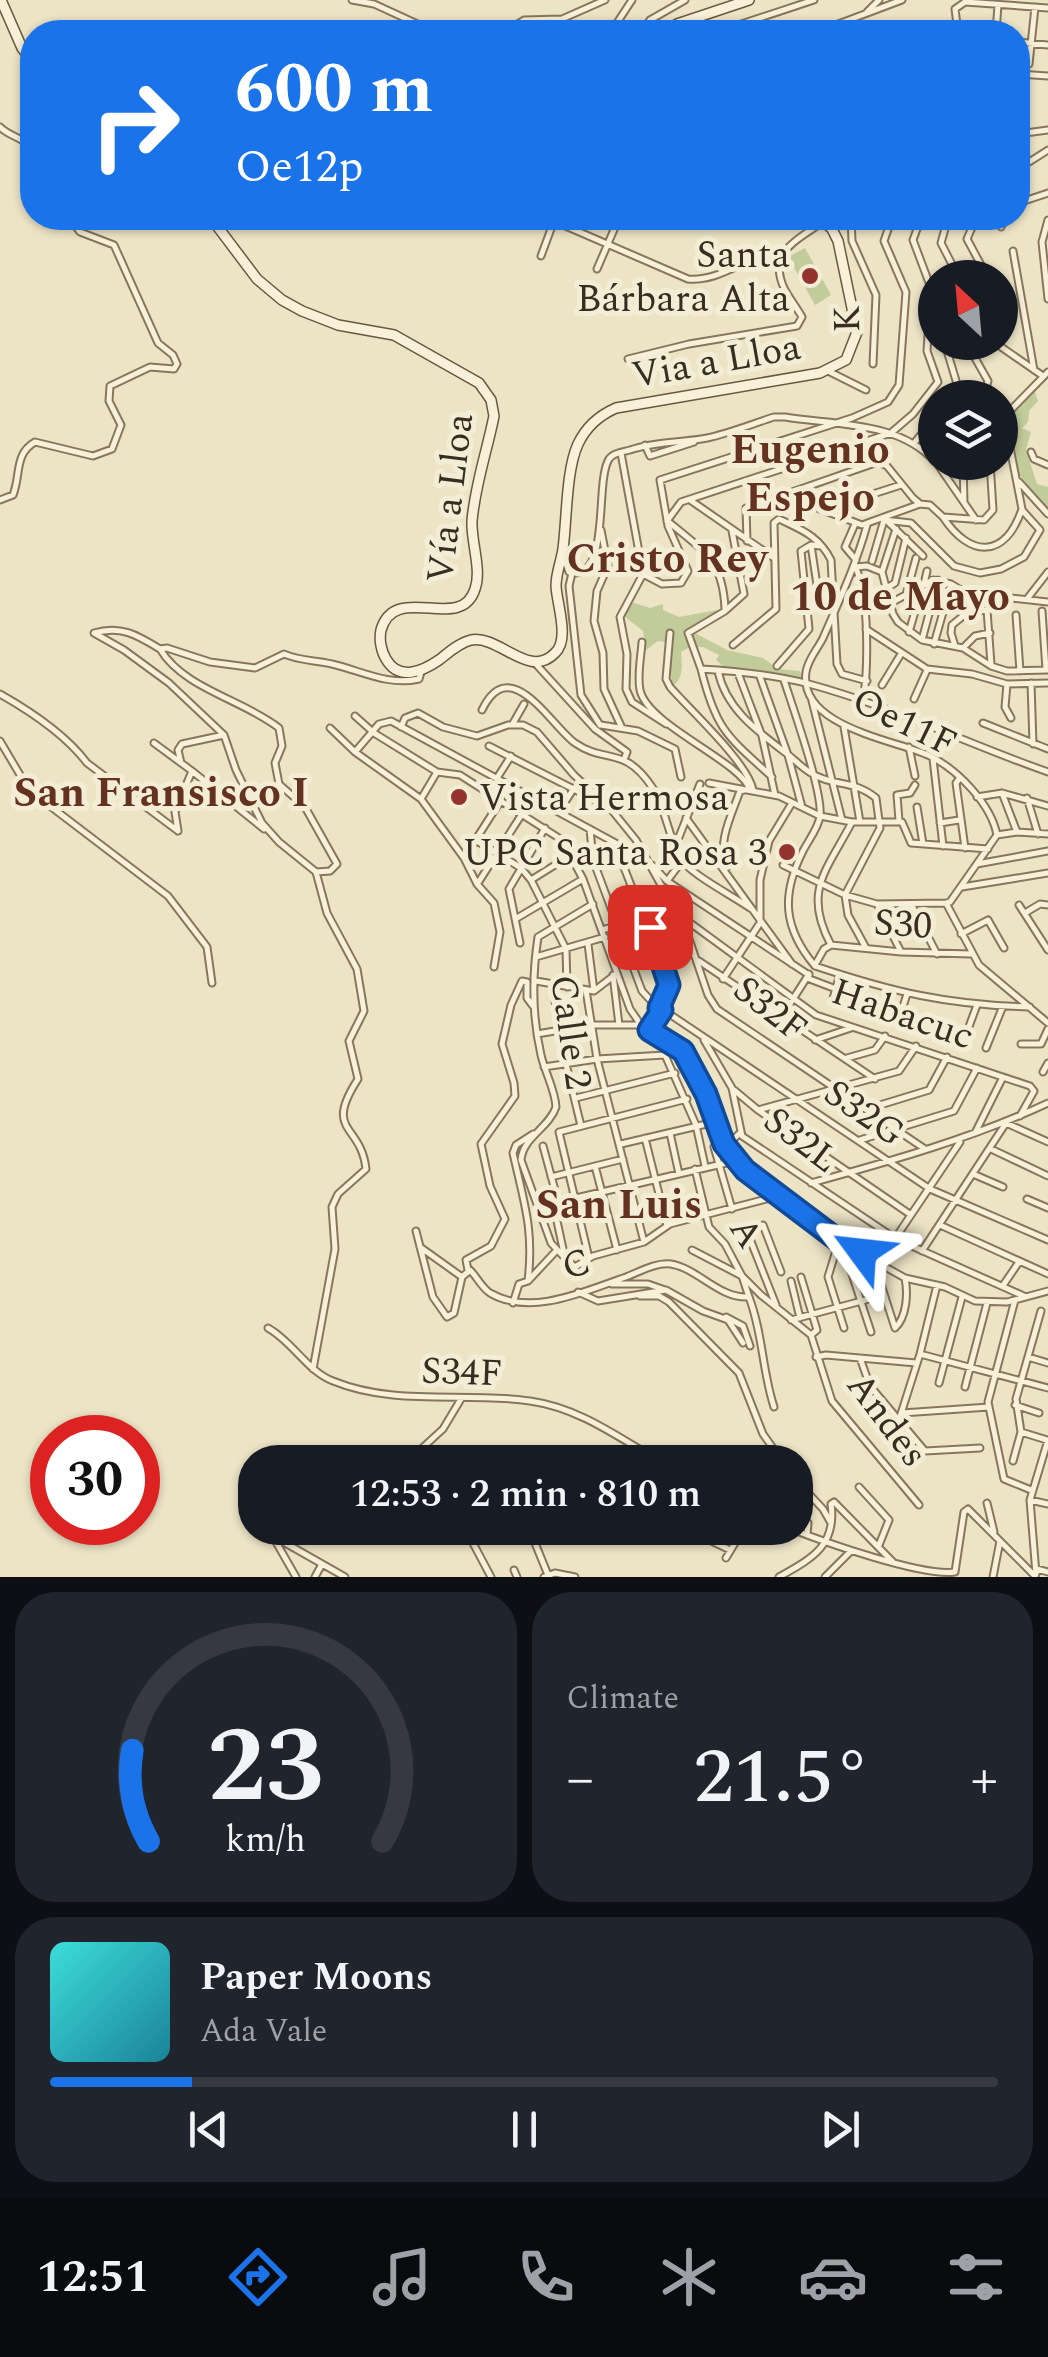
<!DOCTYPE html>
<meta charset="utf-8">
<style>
body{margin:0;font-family:Spectral,serif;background:#20242c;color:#f1f3f6;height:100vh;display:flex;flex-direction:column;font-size:38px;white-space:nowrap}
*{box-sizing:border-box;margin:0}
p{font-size:32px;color:#9ea1a6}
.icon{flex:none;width:55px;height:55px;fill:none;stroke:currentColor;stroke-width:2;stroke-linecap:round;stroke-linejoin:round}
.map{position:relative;height:1577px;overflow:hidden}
.side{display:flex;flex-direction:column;gap:15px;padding:15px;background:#0d0f14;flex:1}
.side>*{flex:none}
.banner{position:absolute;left:20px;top:20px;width:1010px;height:210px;border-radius:40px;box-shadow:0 2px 8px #0004;background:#1a73e8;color:#fff;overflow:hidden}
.needle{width:65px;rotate:334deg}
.tools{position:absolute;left:918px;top:260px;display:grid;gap:20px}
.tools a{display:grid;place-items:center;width:100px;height:100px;border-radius:50%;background:#171b24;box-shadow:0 2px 8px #0004;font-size:50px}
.speed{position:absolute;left:30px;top:1415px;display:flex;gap:20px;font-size:50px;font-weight:700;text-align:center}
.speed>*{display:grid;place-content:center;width:130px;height:130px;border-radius:50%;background:#171b24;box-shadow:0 2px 8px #0004;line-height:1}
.speed .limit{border:15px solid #d22;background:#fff;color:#111}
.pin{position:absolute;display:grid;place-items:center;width:85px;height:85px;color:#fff;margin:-42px;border-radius:20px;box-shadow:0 5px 15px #0006}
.me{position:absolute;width:110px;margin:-55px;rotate:300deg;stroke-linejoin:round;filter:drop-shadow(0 0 8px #0008)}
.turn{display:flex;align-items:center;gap:35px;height:210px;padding:0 50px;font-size:45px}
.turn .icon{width:130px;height:130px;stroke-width:2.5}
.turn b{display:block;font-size:70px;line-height:85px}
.big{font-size:75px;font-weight:600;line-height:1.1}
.side .card{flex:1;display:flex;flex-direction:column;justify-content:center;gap:15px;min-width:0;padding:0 35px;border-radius:40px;background:#20242c}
.side .dial{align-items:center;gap:0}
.dial svg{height:260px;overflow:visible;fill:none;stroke:#363941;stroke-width:7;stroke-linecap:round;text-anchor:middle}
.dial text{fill:#f1f3f6;stroke:none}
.song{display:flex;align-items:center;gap:30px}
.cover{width:120px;height:120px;border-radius:15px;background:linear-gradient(135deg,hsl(180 70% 55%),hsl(190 70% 35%))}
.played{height:10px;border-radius:5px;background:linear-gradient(90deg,#1a73e8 15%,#363941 15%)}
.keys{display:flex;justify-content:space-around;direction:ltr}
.heat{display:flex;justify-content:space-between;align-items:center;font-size:55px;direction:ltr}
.side .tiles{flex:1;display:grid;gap:15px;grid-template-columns:1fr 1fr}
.card:last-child{grid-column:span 2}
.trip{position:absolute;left:238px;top:1445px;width:575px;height:100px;border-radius:40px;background:#171b24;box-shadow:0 2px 8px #0004;font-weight:600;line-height:100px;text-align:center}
.tab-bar{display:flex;height:160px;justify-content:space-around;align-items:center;background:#090b0e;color:#9ea1a6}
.tab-bar .icon{width:70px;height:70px}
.tab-bar .selected{color:#1a73e8}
.tab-bar b{font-size:45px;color:#f1f3f6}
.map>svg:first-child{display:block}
.green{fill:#c2cb9a}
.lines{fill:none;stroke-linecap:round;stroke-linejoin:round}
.street-casing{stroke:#88765c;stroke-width:9}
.secondary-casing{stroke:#69573f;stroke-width:12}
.street{stroke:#f8f0d9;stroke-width:5}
.secondary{stroke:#f8f0d9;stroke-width:9}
.route-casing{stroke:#114b97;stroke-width:25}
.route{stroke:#1a73e8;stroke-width:18}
.poi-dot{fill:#95342e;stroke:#f4edd5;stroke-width:4}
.labels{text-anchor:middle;stroke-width:10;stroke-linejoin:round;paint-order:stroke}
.poi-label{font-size:38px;fill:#382d20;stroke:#f4edd5;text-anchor:end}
.street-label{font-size:38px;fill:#382d20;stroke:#f4edd5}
.quarter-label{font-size:42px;font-weight:bold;fill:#633220;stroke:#f4edd5}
</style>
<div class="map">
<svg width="1048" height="1577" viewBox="0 0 1048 1577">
<rect width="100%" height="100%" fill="#ede4c6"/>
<path class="green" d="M805,248l26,47 -16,10 -27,-48z
M1033,386l5,15 -9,10 -1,11 -6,6 9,4 -5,18 11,34 11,3v25c-30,-29 -38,-54 -42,-95z
M631,602l19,6 13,-4v6l16,7 44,-8 -35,19 -5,6 7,13 -9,5c1,13 3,25 -8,34l-3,-15 3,-38 -4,-3 -4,3v9l-7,-1 -12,9 -3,-19 -19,-15z
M693,632l34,18 36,8 15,11 22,2 2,7 -77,-10 -9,-8 3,-5 -16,-8h-7l-7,-9z"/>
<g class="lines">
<g class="street-casing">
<path id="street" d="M352,0l22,4 61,28
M867,12l12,-12
M505,32l19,-12 38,-1 43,-19
M611,32l21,-32
M641,32l9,-12 35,-20
M717,32l97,-32
M817,32l85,-32
M958,32l-3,-23 10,-7 83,6
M996,32l2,-27
M1018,42l30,3
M1029,64l6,-57
M1018,74l30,2
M0,127c10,10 25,11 32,22
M1018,134l30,-4
M1018,141l5,-8
M1018,169l30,-19
M1018,203l30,-10
M547,218l141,61c35,3 61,-26 96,-28
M851,218l1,23 24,54 -3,69
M948,218l-7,25 18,35
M976,218l-9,21 21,39
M1048,220l-6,22 6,57
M1001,227l4,-9
M1013,251l21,119
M541,256l14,-38
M597,269l22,-51
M966,342l22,39 -5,17
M994,342l49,34
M945,344l12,40 -8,14
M628,359l61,-15 108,-18 5,-9c-5,-9 -12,-18 -17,-27 -20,-40 16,-51 43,-72
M828,371l38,19
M1000,421l48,-49
M915,442l20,-25
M645,445l5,11 44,-14
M1031,452l3,7 14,6
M621,453l22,121 19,10 19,-1 7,-12 -20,-45 -8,-46 192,-62 36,-16 11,-17 7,-93 -22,-51 8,-23
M936,462l40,58
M963,462l1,40
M1019,482l29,32
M786,496l76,29 58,-21
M0,500l13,-5c8,-20 1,-41 22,-53l58,14 19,-7 9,-24 -12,-24 1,-15 40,-19 24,2 3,-5 -4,-9 -15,-12 -44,-98 -34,-13 -11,-14
M690,500l84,58
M823,510l78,-25
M1022,510l18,20
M943,517c27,41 62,42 79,-8l-18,-92
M884,520l27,3 43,43 26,7 21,-4 23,-12 16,-27
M667,521l14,-19 210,-69 22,-19 25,-32 -11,-31 4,-63 -18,-48 8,-22
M887,521l36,35
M670,523c35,29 53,38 55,86
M855,524l-10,23 11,13
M867,525c-11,40 -28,76 -44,113 -6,12 -15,21 -17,34 -8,55 90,68 124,84 28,14 61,48 67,79l-47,67 -4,1
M601,530l7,36 -11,25 -3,30 9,32 1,36 17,37
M732,531l12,63 -19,17 -37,22 13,36c35,2 74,6 108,15 82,22 159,60 239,88
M747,541l-1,-33 132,-46 9,4 26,32 7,6 10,1 13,12 41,3 9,-10 -3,-48
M811,545l9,60
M564,558l5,14c43,11 25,-89 40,-113 4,-6 14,-7 21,-9 26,-9 51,-7 77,-12 23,-5 45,-14 67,-21h11c49,8 115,4 150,45
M872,561l12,-41
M855,567l12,-1 15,6 11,42 5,8 24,18 41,8 28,18 16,5 41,-1
M855,567c15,26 13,105 8,135
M882,572l14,-43
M572,573l-3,13 12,109 19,30
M643,574l-23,43 7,37 -1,35 6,13 34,22
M924,584l3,-13
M885,589l10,-6 11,-45
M906,595l10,-37
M1027,599l21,-27
M889,604l44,-24 18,4 15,9 82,9
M1042,611l4,59
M1016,615l4,56
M866,629l61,40 45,5 35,10 41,-1
M909,632l10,-34
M670,633l-4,46 4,8c20,23 78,76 83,103
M922,640l16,-60
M642,642c-1,15 -5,34 -2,48 8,36 101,71 110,100
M934,644l17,-60
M733,645l43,-36 -2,-86 5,-4c23,11 40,17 52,41l6,104 5,10 25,7
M955,646l-4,-13 1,-8 16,-13 19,-2 4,54
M963,648l12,-12 15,-3
M160,649c24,40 84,51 119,79l3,18 -7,17 4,21 26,23 32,57 -7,7 -14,1
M534,662l61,67 32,23 -2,5
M777,666l32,-37 -8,-78 10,-6 10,1
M701,669c15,61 26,67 71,108
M718,671c8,38 39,60 68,82 9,7 16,15 25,20 22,14 42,6 65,25l4,30 -35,67 3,20 18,33
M738,673l24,63 13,59
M760,677l28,78 14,52
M784,680c9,28 39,112 36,136 -1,11 -12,25 -17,35 -22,44 -20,77 12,115
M1031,683l2,61
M1007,684l-2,23 6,11
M882,685l19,-31
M0,694c30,17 66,41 87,69l91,68
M811,697l31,123
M914,699l13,-29
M482,710c28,-59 69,16 93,33 30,21 49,2 77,44 14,21 16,50 29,72 9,15 52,37 69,49
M355,716l19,17 63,39 23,3 102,65 21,39 47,130 11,16 42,26 23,43 18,50 21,26 94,71 66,37 40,9 30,14 32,1 41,-11
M983,723l65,26
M512,725l12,-21
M601,725l37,6 37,18 6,28
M401,727l4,-9 13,-5 25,14 34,9 31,-11h15l14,7 37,43 36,33 26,32 50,90 22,65 9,14 208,140
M844,727l16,95
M330,728l25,24 66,47 43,59 13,26 17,19 6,29 -6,35
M224,735l12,35 26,53 17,19 37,30 11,41 30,56 7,42 -15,30 9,38c-35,54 3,44 8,90l-28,25 -6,13 3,42 -22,120
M0,741l29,49 139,106 39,51 5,36
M154,743l38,28 -17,41 3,19
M489,746l114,58
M909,747l6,29
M355,752l24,-28 12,-3 252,137
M933,759l10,87
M181,763l-3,-13 4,-6 42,-9 -55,-52 -45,-33 -30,-17c27,-8 43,2 66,16l7,-1 43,14 45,6 29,-14c16,7 31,6 48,10 30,7 56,22 87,15l2,-7
M192,771l72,58
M497,778l14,-22
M959,779l-3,4 9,65
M709,783l70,13 41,20 32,6h50l9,21 77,6
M1002,793l15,39
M977,797l25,-4 46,13
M1027,798l11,36
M421,799l16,-27
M917,807l6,37
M560,810l14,-22
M686,818l106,146
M899,821l-2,-26 13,-2 5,-8
M940,823l19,-3
M590,829l3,31 49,131 11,12 277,186 118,51
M997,835l20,-3 31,2
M477,841l44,27 10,12 35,69 1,38
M677,842l23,-58
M618,844l-1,6 52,131v8l-10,19
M464,858l37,-58
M977,864l71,-13
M652,865l15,16 142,94
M783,865l62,30 32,9 69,-1
M727,867c-11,-23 5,-53 13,-76l4,-1
M531,880l40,-25
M667,881l15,-20
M478,883l44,-69
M962,887l86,-14
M946,903l33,62 69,58
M911,904l26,50
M1019,905l29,45
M878,906l23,46
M1025,913l15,-9 8,1
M682,917l134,98 214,71 4,5 -14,25
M517,918l66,-39
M602,930l43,-13
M961,934l27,-14 16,28
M520,943l-11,-54 36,-61
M588,944l6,47
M831,945l70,7 70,2
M831,945c-29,-54 -4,-75 21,-123
M536,957l69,-20
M699,961l176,118
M815,965l9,-16 7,-4
M815,966c78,26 132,39 215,41
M613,975l6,50
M807,978l29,11
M723,979l37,-56v-43l9,-39 23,-38
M536,981l58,10 22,-17
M552,984l14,80 15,62
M586,990l11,69 47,183
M832,1002l8,-28
M781,1018l28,-44
M898,1022l9,-28
M649,1030l12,-20
M537,1034l53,-9h51
M704,1040l28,48 10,48 154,103 130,58
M815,1040l36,-12
M964,1040l13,-35
M1021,1044h20l7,-15
M986,1048l17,-42
M847,1058l28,-8 10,-14
M544,1067l53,-8 68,-4 31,70 9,41
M1043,1072l5,-9
M734,1090l24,20 153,105
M576,1098l99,-25
M867,1109l62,-19 18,-33
M758,1110l141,-39 17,-25
M670,1133l9,41
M975,1133l28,-56
M533,1134l-17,11 -3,8c11,50 21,76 15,128l28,-30
M645,1138l22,88
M860,1140l94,-29 23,-43
M723,1141l-9,6 18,62
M621,1144l94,-22
M543,1146l13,48
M726,1146l14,-13
M991,1149l57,27
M595,1166l22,84
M973,1174l30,13
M551,1177l72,-18
M811,1183c80,-22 162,-45 237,-80
M552,1198l13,60 10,9 18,-11 51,-14 26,-18 112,-29
M576,1198l159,-37
M1027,1199l21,9
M763,1225l18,47
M940,1225l108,49
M746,1229l30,76
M416,1231l17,66 14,20 7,-4 8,-36
M839,1241l-11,36 16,51
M420,1247l42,30
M692,1250l50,26 19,19 50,40 21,66 87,104
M922,1251l84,-128 42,19
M565,1258l-14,-15 -30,-83c2,-23 28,-32 35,-53 -1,-18 -11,-34 -15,-52 -9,-39 -9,-79 -3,-118l55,-33
M589,1258l-30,-126 128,-33
M848,1262l23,70
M878,1264l82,-122
M468,1270l-2,-10 25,-14 14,-27 -15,-33 -9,-42 34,-48 -1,-13 -12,-39 9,-39 11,-24 5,1v16l6,8
M878,1275l17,53c12,-11 13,-35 10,-50
M462,1277l8,-7c7,7 12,18 20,23 41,24 95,-2 136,-16 13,-5 30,-15 45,-13 28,5 48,35 78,33l-7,-21 -17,-32 -16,-17 -14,-58
M801,1277l16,53 -6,5
M791,1281l9,37
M612,1284h36l17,6
M1004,1284l15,-22
M578,1292l20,9 68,-11 37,21 25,9 15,23
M640,1296h19l10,6 70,71 24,61 20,28
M749,1297c14,37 13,73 25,110
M1015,1300l-27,102 16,77 27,11
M513,1303l6,-19 9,-3
M726,1317l17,9 7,20
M791,1320l93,-25
M268,1328c25,14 39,43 65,53 64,26 131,10 197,20 50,7 89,37 131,61
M920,1354l128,34
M816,1357l10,-2 90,8
M1028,1357l20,6
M860,1358l10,28 55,65 55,-3
M939,1383l23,-86
M965,1387l22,-84
M1015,1405l24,8
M902,1413l87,-6
M899,1420l21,-66 17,-69
M1021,1432l26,8
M1013,1461l8,-29 -5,-33 25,-88
M407,1462l36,-33 18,-30
M795,1479l28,30 8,14
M859,1487l30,33 -10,25
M1030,1500l18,4
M987,1503l7,29
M795,1508l13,15 -1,11
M250,1517l-4,-45 12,-12 17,2
M268,1528l28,49
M465,1528l26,49
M714,1528l-7,11 23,11
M789,1528c35,14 134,49 166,44l9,-60 4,-3 67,67
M273,1536l72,41
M528,1536l5,2 15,37
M726,1558l18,-30
M1037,1569l11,3
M514,1570l3,7
M1036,1574l-6,-74 18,-60
M315,1577l7,-13
M544,1577l11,-4 20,4
M779,1577c32,-18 58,-31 52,-73l3,-2 59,60
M825,1577l26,-26
M993,1577l7,-36"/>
</g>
<g class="secondary-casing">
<path id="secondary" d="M1,0l21,48 10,13
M664,32l13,-8 72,-24
M211,218l46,61 25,21 20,11 36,14 56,10 85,48 12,17 3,16c-7,35 -19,69 -22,105 -1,21 10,49 3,68 -14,45 -80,-8 -94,41 -2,9 0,21 5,29 13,23 37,12 53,1 9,-7 20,-17 32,-20 29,-5 58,40 84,13 15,-14 2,-48 1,-67 0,-13 5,-24 7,-37 4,-30 3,-79 15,-105 8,-17 22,-29 38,-36l204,-35 26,-13 11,-28 -19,-91 -6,-12 -12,-11
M727,218l24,3 28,-3"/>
</g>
<use href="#street" class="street"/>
<use href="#secondary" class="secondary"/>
</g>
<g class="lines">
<g class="route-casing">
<path id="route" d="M650,927l19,58 -10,23 3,2 -13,20 34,21 23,43 18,50 21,26 94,71 23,11"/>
</g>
<use href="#route" class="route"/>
</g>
<g class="poi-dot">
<circle cx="810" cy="276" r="10"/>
<circle cx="459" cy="797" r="10"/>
<circle cx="787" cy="852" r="10"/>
</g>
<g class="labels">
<g class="poi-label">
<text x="790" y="267">Santa<tspan x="790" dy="44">Bárbara Alta</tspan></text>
<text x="479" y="810" text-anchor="start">Vista Hermosa</text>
<text x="767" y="865">UPC Santa Rosa 3</text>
</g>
<g class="street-label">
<text transform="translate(846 319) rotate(-91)" y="13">K</text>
<text transform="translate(716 360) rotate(-10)" y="13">Via a Lloa</text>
<text transform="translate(449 498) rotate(-83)" y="13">Vía a Lloa</text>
<text transform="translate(905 721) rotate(26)" y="13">Oe11F</text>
<text transform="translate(903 923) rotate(4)" y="13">S30</text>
<text transform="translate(771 1008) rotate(38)" y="13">S32F</text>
<text transform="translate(903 1013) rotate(19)" y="13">Habacuc</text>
<text transform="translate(572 1032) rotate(82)" y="13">Calle 2</text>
<text transform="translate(865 1112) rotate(34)" y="13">S32G</text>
<text transform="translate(802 1139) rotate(37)" y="13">S32L</text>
<text transform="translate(747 1232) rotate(58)" y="13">A</text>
<text transform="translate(576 1263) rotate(-17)" y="13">C</text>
<text transform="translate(462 1371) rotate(2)" y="13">S34F</text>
<text transform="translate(888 1419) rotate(53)" y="13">Andes</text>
</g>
<g class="quarter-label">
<text x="810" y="463">Eugenio<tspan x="810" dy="48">Espejo</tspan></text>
<text x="667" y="572">Cristo Rey</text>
<text x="900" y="610">10 de Mayo</text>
<text x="161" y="806">San Fransisco I</text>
<text x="619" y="1218">San Luis</text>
</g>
</g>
</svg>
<div class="tools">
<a><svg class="needle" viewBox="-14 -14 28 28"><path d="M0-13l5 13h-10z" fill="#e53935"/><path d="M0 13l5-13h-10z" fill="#9ea1a6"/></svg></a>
<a><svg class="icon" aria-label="layers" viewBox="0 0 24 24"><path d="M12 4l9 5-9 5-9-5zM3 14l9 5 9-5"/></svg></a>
</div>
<div class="speed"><div class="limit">30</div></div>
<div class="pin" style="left:650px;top:927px;background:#d93025"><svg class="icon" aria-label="arrive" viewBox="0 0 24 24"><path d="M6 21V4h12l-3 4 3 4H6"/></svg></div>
<svg class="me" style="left:862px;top:1252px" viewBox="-20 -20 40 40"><path d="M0-17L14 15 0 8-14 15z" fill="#1a73e8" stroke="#fff" stroke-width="4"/></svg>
<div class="trip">12:53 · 2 min · 810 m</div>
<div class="banner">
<div class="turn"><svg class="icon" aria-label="right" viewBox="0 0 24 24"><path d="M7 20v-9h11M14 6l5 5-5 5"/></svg><div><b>600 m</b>Oe12p</div></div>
</div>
</div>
<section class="side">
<div class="tiles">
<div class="card dial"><svg viewBox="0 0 100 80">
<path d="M14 69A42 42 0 1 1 86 69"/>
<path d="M14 69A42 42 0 0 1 9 41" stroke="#1a73e8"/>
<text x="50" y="56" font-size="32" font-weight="700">23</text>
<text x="50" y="72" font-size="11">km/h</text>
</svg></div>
<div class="card"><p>Climate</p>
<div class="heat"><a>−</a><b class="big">21.5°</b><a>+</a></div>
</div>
<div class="card">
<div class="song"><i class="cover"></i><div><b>Paper Moons</b><p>Ada Vale</p></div></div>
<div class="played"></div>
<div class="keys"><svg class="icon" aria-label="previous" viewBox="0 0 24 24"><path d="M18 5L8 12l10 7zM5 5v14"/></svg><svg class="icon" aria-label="pause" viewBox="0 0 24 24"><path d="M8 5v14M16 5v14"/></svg><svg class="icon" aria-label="next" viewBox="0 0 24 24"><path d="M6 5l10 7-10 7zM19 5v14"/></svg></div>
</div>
</div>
</section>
<nav class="tab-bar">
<b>12:51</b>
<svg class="icon selected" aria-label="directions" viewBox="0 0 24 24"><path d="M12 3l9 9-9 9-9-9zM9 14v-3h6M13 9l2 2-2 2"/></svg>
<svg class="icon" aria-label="music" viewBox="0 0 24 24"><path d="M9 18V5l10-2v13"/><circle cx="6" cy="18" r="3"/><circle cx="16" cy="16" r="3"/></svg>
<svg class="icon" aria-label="phone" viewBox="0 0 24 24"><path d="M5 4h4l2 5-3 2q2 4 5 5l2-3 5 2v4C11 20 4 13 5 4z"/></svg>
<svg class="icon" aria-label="climate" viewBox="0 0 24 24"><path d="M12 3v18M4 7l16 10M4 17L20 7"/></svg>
<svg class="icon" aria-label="car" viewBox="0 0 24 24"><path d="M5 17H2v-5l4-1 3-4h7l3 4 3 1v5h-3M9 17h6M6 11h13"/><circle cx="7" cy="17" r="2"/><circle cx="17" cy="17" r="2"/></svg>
<svg class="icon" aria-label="filters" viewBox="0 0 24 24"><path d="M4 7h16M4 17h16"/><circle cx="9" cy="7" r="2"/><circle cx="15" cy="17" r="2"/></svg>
</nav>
